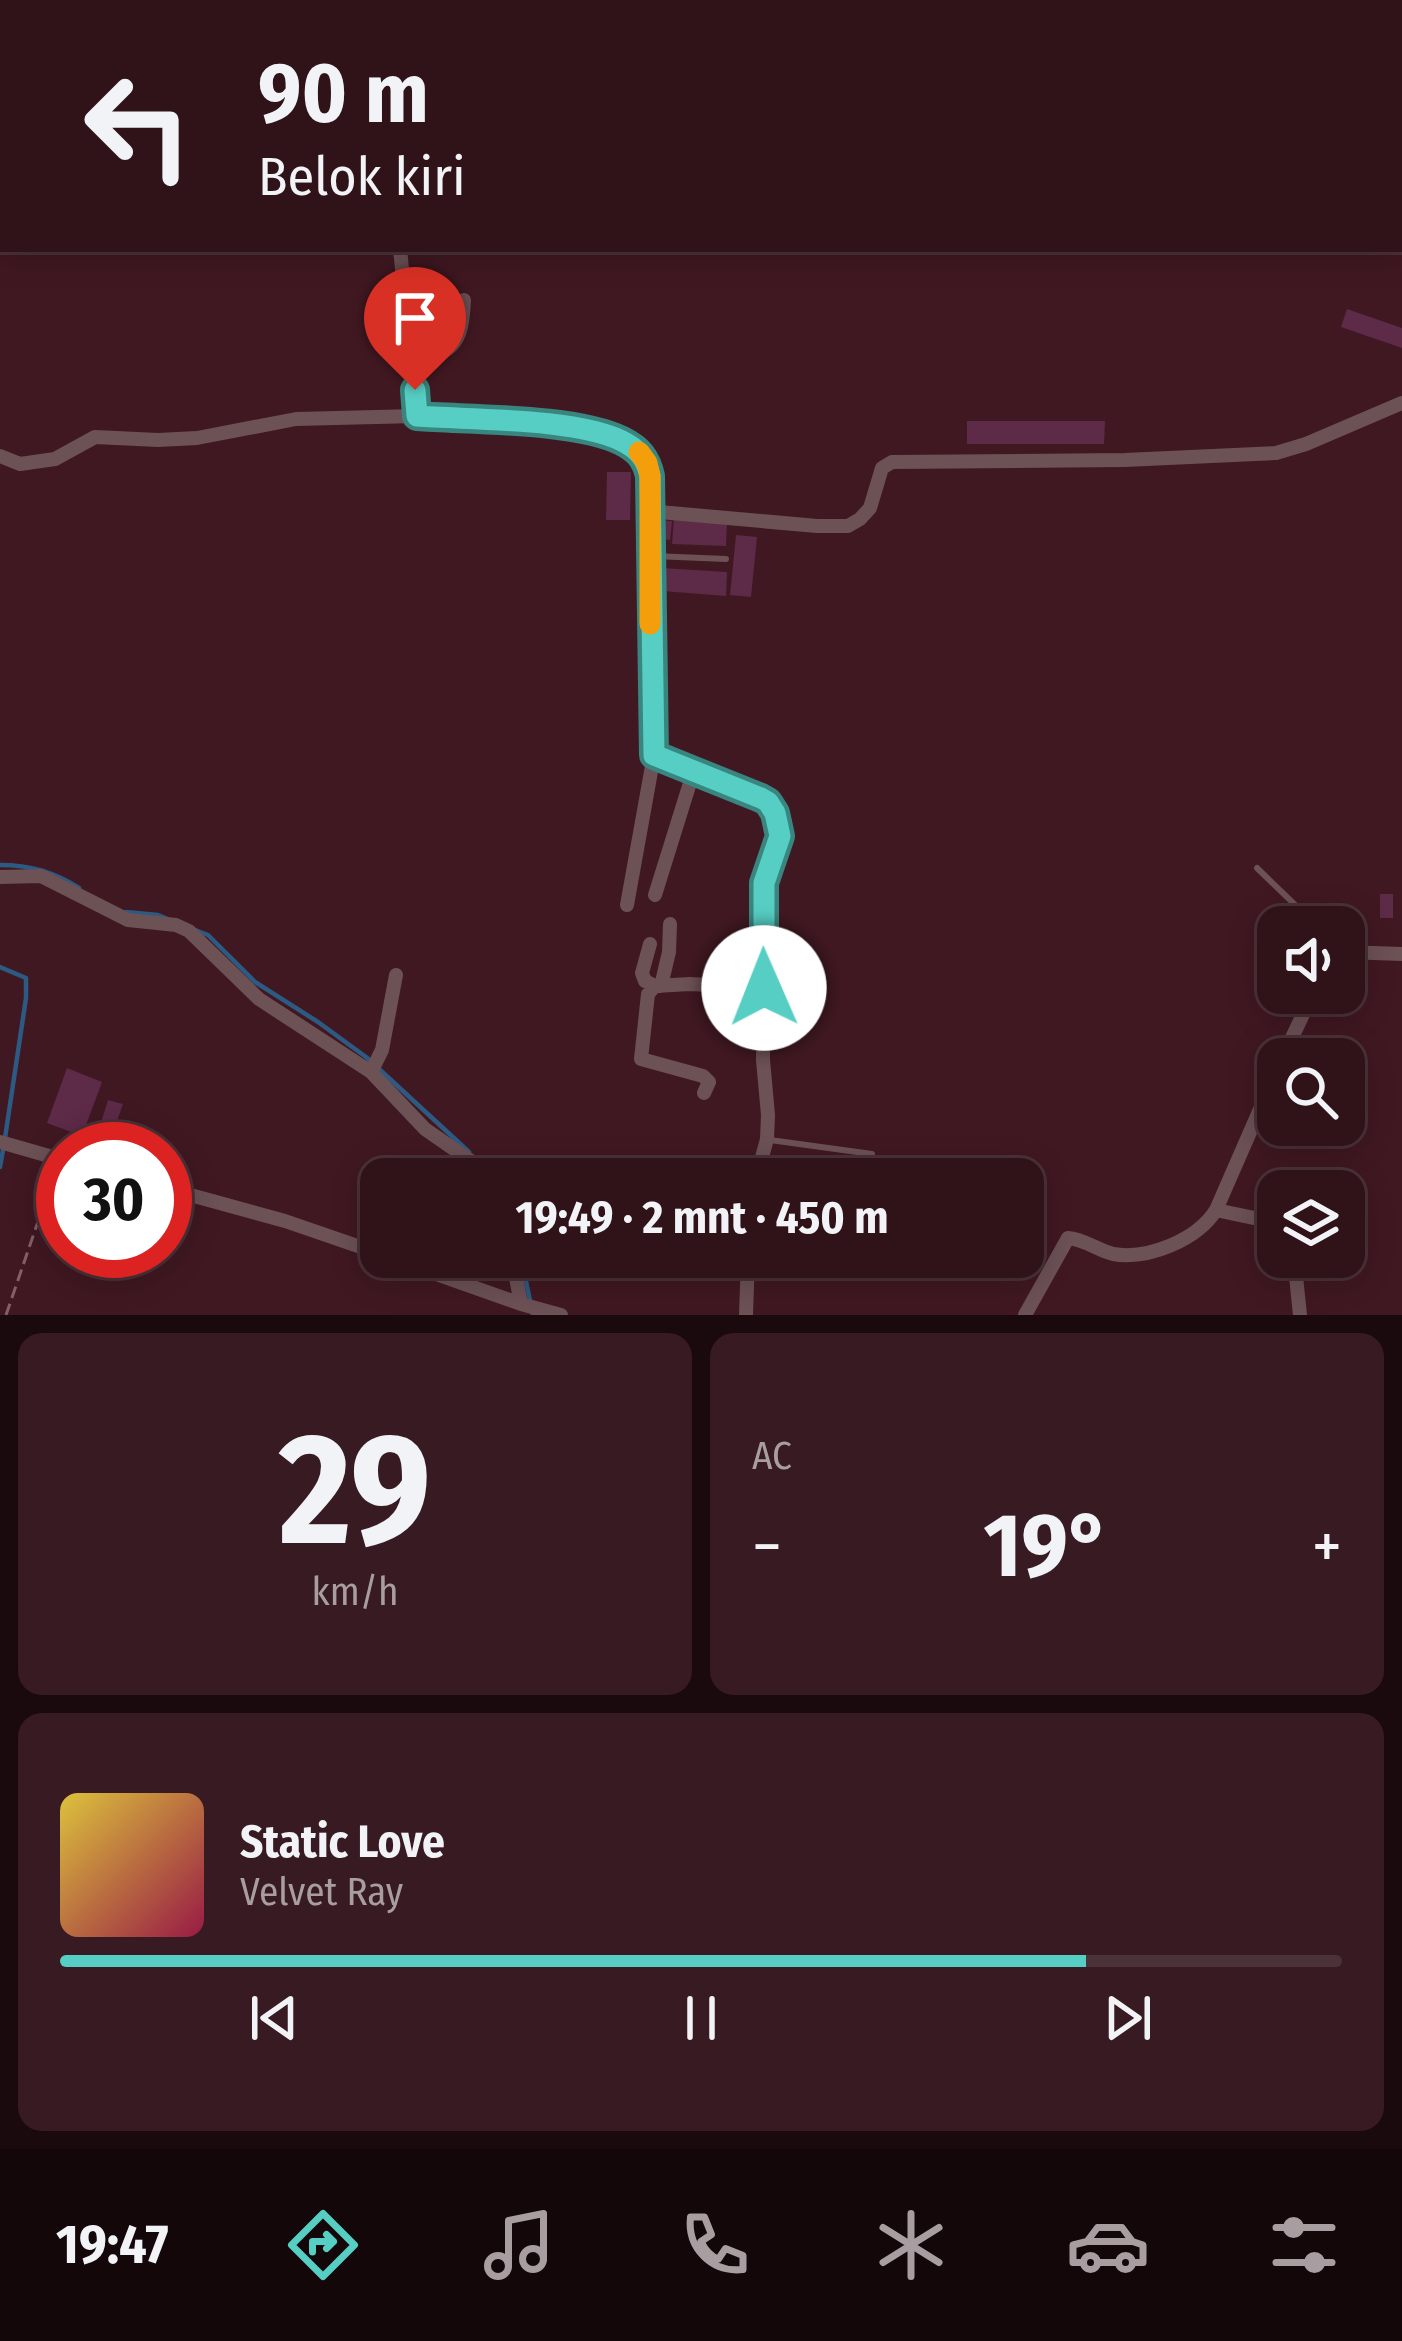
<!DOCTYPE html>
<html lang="id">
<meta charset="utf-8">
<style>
body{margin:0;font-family:"Fira Sans Condensed",sans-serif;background:#381b22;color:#f1f3f6;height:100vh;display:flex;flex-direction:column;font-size:45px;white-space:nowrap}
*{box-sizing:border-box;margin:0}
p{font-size:39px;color:#a89ea2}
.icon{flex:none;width:66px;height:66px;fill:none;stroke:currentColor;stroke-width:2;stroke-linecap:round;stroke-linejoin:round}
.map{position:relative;height:1315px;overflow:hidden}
.sheet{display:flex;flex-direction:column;gap:18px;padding:18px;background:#1a0a0e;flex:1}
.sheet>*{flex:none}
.banner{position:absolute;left:0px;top:0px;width:1404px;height:252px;box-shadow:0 6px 30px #0003,0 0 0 3px #4b3238;background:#301219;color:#f1f3f6;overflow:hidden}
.controls{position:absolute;left:1257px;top:906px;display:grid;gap:24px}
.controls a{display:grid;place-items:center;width:108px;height:108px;border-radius:24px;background:#301219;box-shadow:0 6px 30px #0003,0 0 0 3px #4b3238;font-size:60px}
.speed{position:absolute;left:36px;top:1122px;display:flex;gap:24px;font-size:60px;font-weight:700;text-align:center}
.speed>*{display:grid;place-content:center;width:156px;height:156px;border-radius:50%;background:#301219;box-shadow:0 6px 30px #0003,0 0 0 3px #4b3238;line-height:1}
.speed .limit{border:18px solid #d22;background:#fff;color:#111}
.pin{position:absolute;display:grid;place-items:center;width:102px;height:102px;color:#fff;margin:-123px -51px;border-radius:50% 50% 50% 0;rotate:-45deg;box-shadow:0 0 12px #0007}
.pin .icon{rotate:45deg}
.me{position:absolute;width:132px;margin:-66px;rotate:359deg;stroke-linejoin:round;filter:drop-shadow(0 0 9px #0008)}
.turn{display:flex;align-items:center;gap:42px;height:252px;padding:0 60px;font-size:54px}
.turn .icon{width:156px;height:156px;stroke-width:2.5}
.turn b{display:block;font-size:84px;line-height:102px}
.big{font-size:90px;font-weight:700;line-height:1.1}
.sheet .card{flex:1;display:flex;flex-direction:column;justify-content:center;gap:18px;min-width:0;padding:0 42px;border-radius:24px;background:#381b22}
.sheet .dial{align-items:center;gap:0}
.dial b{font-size:156px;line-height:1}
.song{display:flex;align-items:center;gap:36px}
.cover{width:144px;height:144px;border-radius:18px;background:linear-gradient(135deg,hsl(50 70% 55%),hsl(340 70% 35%))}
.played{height:12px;border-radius:6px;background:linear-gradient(90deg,#56cec3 80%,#4b3238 80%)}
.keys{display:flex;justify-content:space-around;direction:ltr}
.heat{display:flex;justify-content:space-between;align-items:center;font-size:66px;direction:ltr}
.sheet .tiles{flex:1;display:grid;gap:18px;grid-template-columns:1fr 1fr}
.card:last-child{grid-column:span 2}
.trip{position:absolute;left:360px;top:1158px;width:684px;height:120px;border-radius:24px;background:#301219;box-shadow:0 6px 30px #0003,0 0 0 3px #4b3238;font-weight:700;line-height:120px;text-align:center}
.menu{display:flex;height:192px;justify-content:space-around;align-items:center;background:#13070a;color:#a89ea2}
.menu .icon{width:84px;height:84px}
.menu .on{color:#56cec3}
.menu b{font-size:54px;color:#f1f3f6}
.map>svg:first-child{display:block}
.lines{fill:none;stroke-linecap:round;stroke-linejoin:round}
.stream{stroke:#2c5a83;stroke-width:4.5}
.building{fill:#5d2a47}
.path{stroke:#836067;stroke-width:3;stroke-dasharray:12 6;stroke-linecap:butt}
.service{stroke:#6c5155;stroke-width:6}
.minor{stroke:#6c5155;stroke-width:14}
.route-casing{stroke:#38867f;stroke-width:30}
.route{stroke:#56cec3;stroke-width:21}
.slow{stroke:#f59e0b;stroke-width:21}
</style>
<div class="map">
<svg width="1402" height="1315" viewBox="0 0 1402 1315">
<rect width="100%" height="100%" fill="#401821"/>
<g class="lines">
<path class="stream" d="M0,865c30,0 54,7 79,23
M126,912l32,3 10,4
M195,930l13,5 47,47 63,40 48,35 103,95
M0,967l26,11v20l-21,140
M0,1167l3,-17
M521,1257l12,58"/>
</g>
<path class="building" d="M1347,309l55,19v20l-61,-21z
M967,421h138l-1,23h-137z
M607,472h24l-1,48h-24z
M674,518l53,3 -1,25 -54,-2z
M653,520l19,1 -2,19 -18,-2z
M736,535l21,2 -6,60 -21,-2z
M662,568l65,4 -1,24 -64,-5z
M1380,894h13v24h-13z
M67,1068l35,14 -20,54 -35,-13z
M108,1100l15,4 -6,17 5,2 -4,13 -19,-7z"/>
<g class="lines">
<path class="path" d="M6,1315l49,-143"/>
<path class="service" d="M653,556l73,3
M1257,868l61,59
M770,1140l102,14"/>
<path class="minor" d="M350,3l1,-3
M400,249l17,167
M412,364c42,-13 50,-19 52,-64
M0,456l20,8 35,-5 40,-22 63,3 39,-2 99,-19 121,-3 140,9 55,12 30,18 8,20 4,280 107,43c38,27 7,58 3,90l-1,172 5,55 -1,24 -11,40
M648,511l169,15h31l12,-7 10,-11 12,-40 10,-6 233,-2 151,-7 30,-9 96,-41
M0,877l41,-1 87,44 48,5 13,6 70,68 112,73 54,57 46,32 18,18
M655,895l39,-125
M627,905l27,-150
M650,944l-8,29 3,8 10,5 35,-2 74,4
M1344,952l58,2
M655,986l-7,8 -7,65 62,17 6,6 -5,11
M661,986l8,-34 1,-28
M1282,1059l31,-66
M371,1072l11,-22 14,-75
M0,1142l63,18
M165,1188l120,33 96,33
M1216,1210l62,13
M388,1257l133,47 40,11
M512,1257l9,47
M1294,1257l6,58
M746,1315l2,-58
M1025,1315l43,-77c16,1 29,12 45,16 35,6 84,-14 103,-44l62,-142"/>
</g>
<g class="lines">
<g class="route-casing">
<path id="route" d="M415,390l2,26c54,4 159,2 205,25 16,8 24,17 28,35l4,279 107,43 7,4 7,11 5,23 -16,47v105"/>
</g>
<use href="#route" class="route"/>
<path class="slow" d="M639,452l8,11 3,13v148"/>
</g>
</svg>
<div class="controls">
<a><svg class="icon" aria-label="sound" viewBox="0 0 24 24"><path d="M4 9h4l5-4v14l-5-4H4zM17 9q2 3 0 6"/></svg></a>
<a><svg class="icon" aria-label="search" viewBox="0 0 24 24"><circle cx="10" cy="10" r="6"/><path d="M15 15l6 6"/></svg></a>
<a><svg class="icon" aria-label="layers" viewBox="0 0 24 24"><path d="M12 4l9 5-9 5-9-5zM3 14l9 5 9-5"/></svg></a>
</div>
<div class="speed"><div class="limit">30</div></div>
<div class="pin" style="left:415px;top:390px;background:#d93025"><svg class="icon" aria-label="arrive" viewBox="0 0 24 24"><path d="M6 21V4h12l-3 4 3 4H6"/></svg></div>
<svg class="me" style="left:764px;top:988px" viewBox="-20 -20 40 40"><circle r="19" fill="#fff"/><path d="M0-13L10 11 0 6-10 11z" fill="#56cec3"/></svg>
<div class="trip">19:49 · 2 mnt · 450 m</div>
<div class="banner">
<div class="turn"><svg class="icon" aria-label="left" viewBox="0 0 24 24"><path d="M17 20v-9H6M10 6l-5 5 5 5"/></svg><div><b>90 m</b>Belok kiri</div></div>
</div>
</div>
<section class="sheet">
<div class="tiles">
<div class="card dial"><b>29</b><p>km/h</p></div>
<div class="card"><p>AC</p>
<div class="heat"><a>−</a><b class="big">19°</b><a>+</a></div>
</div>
<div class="card">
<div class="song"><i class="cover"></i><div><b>Static Love</b><p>Velvet Ray</p></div></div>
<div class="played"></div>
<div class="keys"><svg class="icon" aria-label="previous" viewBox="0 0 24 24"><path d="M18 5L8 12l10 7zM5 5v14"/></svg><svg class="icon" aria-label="pause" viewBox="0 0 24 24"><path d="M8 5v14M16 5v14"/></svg><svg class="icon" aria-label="next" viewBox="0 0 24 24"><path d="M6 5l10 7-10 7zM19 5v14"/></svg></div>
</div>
</div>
</section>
<nav class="menu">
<b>19:47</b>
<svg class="icon on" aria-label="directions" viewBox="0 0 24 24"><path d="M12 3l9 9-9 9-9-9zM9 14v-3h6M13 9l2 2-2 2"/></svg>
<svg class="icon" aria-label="music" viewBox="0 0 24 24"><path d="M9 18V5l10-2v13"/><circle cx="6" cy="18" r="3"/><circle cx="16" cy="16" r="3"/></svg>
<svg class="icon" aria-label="phone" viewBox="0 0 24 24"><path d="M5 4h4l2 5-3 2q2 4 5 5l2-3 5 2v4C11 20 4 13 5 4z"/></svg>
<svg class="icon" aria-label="climate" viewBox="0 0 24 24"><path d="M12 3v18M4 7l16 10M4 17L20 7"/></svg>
<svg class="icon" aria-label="car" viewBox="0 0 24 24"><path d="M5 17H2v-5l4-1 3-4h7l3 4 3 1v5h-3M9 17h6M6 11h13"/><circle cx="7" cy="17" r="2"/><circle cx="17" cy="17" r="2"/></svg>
<svg class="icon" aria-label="filters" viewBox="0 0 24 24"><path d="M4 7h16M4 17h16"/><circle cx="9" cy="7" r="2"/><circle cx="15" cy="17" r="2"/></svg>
</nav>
